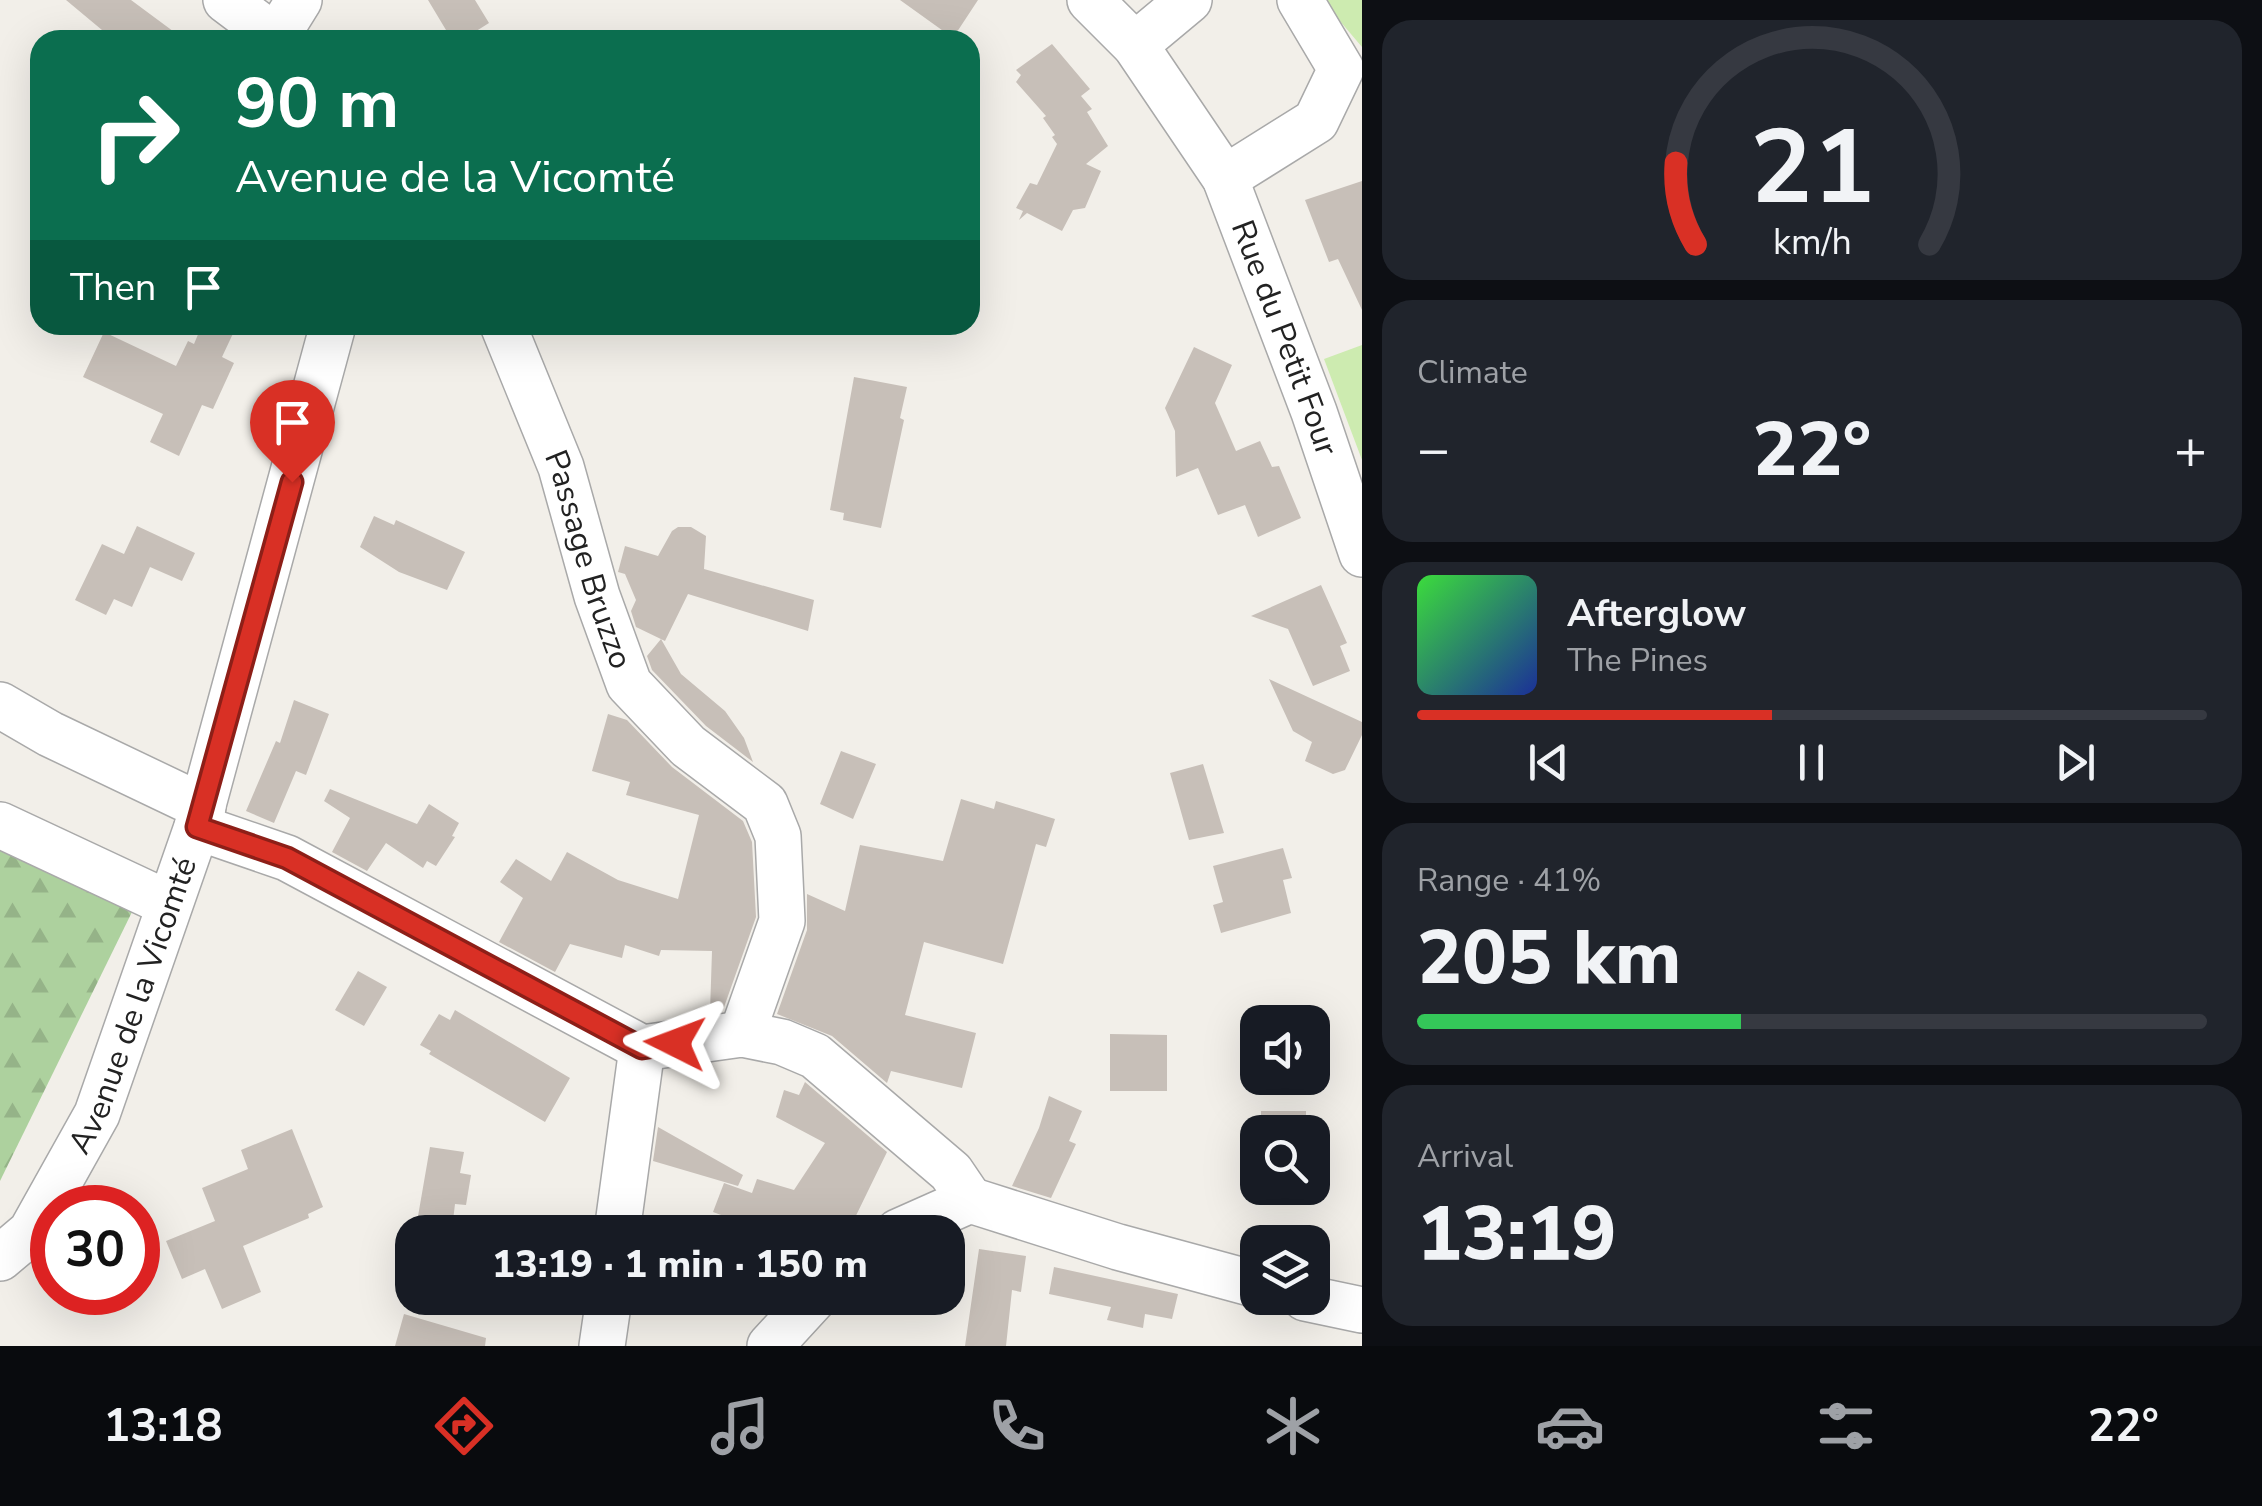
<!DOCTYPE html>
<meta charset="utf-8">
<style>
body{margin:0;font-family:"Nunito Sans",sans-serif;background:#20242c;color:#f1f3f6;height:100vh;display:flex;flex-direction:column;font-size:38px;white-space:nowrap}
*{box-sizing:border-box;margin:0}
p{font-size:32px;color:#9ea1a6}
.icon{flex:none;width:55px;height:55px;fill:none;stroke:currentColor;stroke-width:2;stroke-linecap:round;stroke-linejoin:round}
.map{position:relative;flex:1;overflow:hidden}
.drawer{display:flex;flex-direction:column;gap:20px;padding:20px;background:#0d0f14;width:900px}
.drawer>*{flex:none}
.hud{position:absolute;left:30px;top:30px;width:950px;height:305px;border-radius:30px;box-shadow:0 10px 40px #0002;background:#0b6e4f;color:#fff;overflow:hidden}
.fabs{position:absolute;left:1240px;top:1005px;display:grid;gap:20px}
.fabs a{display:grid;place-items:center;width:90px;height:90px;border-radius:20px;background:#171b24;box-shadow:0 10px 40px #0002;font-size:50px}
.speed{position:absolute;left:30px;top:1185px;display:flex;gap:20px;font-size:50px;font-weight:700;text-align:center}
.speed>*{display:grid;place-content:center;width:130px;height:130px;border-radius:50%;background:#171b24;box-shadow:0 10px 40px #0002;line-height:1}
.speed .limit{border:15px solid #d22;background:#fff;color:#111}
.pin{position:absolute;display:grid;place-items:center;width:85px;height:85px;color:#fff;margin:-102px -42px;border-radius:50% 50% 50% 0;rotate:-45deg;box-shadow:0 0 10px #0007}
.pin .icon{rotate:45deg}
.me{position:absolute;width:110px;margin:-55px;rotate:273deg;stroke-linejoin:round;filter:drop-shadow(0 0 8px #0008)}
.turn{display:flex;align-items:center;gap:35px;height:210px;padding:0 40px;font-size:45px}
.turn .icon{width:130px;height:130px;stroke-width:2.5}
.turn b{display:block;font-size:70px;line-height:85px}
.then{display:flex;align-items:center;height:95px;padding:0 40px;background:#0003;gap:20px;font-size:38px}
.big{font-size:75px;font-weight:800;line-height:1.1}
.drawer .card{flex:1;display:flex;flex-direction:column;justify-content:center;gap:15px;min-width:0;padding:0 35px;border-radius:30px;background:#20242c}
.drawer .dial{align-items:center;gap:0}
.dial svg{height:260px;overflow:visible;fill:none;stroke:#363941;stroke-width:7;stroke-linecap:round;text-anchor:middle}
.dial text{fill:#f1f3f6;stroke:none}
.song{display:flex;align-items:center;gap:30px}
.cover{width:120px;height:120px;border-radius:15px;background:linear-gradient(135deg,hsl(120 70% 55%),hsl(230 70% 35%))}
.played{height:10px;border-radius:5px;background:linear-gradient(90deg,#d93025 45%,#363941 45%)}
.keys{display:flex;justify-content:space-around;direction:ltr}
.heat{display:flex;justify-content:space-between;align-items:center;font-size:55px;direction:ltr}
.charge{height:15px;border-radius:8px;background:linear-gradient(90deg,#34c759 41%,#363941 0)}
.trip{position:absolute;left:395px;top:1215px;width:570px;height:100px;border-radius:30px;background:#171b24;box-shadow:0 10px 40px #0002;font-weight:800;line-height:100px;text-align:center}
.dock{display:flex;height:160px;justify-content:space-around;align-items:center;background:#090b0e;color:#9ea1a6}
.dock .icon{width:70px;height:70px}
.dock .on{color:#d93025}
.dock b{font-size:45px;color:#f1f3f6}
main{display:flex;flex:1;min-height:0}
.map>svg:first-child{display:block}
.grass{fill:#cdebb0}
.forest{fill:url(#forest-firs)}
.building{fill:#c7bfb8}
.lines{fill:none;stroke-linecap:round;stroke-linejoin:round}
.street-casing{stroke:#a9a9a9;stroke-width:48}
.street{stroke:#fff;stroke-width:45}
.route-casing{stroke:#8d1f18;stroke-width:25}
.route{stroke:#d93025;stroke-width:18}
.labels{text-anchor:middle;stroke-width:8;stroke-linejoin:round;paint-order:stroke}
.street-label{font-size:32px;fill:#222;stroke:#fff}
</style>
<main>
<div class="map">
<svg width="1362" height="1346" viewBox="0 0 1362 1346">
<defs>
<pattern id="forest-firs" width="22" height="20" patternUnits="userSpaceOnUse" patternTransform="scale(2.5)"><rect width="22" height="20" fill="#add19e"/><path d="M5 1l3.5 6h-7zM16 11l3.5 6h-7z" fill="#95b388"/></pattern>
</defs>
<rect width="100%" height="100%" fill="#f2efe9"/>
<path class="grass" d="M1322,0h40v47z
M1362,345v115l-38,-101z"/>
<path class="forest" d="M0,848l132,64 -132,269z"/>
<path class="building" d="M66,0h65l54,40h-71z
M428,0h47l14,23 -27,17h-10z
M900,0h78l-25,38z
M1052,44l38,45 -9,7 11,13 -5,3 21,34 -22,18 15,7 -16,37 -12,2 -11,21 -35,-18 -8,7 4,-9 -7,-3 14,-25 7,2 20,-41 -5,-7 3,-2 -12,-17 3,-2 -30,-34 5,-7 -5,-5z
M1362,181v129l-24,-51 -9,3 -24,-62z
M202,325h35l-15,32 12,6 -21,46 -11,-4 -23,51 -29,-14 13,-28 -80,-37 21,-45 72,34 12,-25 6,3z
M1194,347l38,18 -17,38 21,48 24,-10 12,26 7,-1 22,52 -43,19 -13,-32 -27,10 -20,-47 -22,9 -1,-46 -10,-23z
M854,377l53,10 -7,31 4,2 -23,108 -38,-8 1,-7 -14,-3z
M374,516l20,9 2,-5 69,32 -18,38 -48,-18 -39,-25z
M137,526l58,27 -13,28 -32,-14 -18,40 -18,-8 -8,16 -31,-15 27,-56 22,10z
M678,527h13l15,9 -2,33 110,31 -6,31 -120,-37 -23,47 -29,-14 -5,-16 5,-11 -11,-26 -7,-2 7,-26 33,10 14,-25z
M1321,585l26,58 -7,3 10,25 -37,15 -25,-57 -37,-13z
M661,639l20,35 44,37 19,27 9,24 -47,-36 -54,-56 -5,-14z
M1269,679l93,43v13l-17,35 -12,4 -28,-13 7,-19 -19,-11z
M294,700l35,14 -23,61 -10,-4 -22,52 -28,-12 30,-70 4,2z
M608,714l19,6 45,47 71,54 9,21 4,75 -33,93 -13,2 2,-61 -51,-1 -2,6 -34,-11 -3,13 -52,-14 -15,28 -56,-30 24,-44 -23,-16 16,-23 35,22 16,-29 51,28 60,19 21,-84 -73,-20 4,-13 -38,-11z
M841,751l35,13 -23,55 -33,-15z
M1203,764l21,69 -35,7 -19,-67z
M330,789l87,35 12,-20 30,19 -7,13 3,1 -19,29 -9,-5 -4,7 -37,-25 -19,28 -35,-19 18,-34 -26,-17z
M961,799l33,10 2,-8 59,18 -9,28 -10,-3 -33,120 -79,-22 -19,73 71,18 -14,55 -71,-17 -4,12 -55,-47 -55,-22 30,-84v-36l38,17 15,-66 83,16z
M1283,848l9,30 -9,2 8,33 -70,20 -8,-28 10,-3 -10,-36z
M358,971l29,16 -23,39 -29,-16z
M455,1010l115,68 -25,44 -116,-68 2,-3 -11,-6 19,-31 11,6z
M1110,1034l57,1v56h-57z
M805,1082l82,70 -39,80h-81l-54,-20 11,-29 28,10 5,-14 37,11 31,-47 -49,-26 8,-27 15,5z
M1049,1096l33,15 -13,30 7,3 -25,54 -39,-12 27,-58z
M1261,1111h45v21h-45z
M658,1127l85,48 -5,11 -85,-25z
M292,1129l31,78 -15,7 1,4 -66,28 18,46 -39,17 -17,-40 -23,10 -16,-38 49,-20 -13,-33 46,-19 -7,-19z
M430,1147l34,5 -4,21 11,2 -5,30 -11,-1 -3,25 -35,-7z
M979,1249l47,7 -5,36 -9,-2 -6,56h-41z
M1054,1267l124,27 -6,25 -27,-5 -2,14 -36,-8 4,-13 -62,-13z
M404,1314l82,24 -1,8h-90z"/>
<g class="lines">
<g class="street-casing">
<g id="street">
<path d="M226,0l53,40"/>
<path id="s1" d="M1090,0l45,45 90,133 89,234 48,142"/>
<path d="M276,37l23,-37"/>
<path d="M1135,45l54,-45"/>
<path d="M1225,178l91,-57 25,-52 -41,-69"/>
<path id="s2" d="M503,325l58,142 36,129 32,88 59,62 77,58 13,32 4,85 -40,113"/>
<path d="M0,705l50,29 153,73"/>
<path d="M0,825l169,79"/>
<path d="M197,827l90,31 355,190 100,-14 40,8 33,14 136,116 19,28"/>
<path d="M617,1232l25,-184"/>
<path d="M898,1232l72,-32 148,47 140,38"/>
<path id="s3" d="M0,1258l31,-26 66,-118 100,-287 136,-502"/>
<path d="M1305,1298l57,12"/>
<path d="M602,1346l7,-48"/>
<path d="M770,1346l44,-48"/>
</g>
</g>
<use href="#street" class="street"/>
</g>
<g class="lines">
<g class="route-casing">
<path id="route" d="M292,482l-95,345 90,31 355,190 33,-5"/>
</g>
<use href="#route" class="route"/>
</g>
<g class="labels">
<g class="street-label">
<text dy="11" stroke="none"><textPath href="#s1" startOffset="395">Rue du Petit Four</textPath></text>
<text dy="11" stroke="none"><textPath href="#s2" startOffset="250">Passage Bruzzo</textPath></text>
<text dy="11" stroke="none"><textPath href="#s3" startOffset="290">Avenue de la Vicomté</textPath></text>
</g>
</g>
</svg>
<div class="fabs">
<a><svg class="icon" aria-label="sound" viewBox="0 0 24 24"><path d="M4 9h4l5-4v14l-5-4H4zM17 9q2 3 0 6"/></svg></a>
<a><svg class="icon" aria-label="search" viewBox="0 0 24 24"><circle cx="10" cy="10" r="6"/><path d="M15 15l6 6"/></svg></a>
<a><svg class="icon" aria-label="layers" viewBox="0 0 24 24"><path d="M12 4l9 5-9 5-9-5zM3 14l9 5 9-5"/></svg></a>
</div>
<div class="speed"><div class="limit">30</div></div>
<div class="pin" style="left:292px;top:482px;background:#d93025"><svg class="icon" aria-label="arrive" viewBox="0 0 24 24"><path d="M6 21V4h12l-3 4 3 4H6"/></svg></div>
<svg class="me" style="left:675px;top:1043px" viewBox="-20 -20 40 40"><path d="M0-17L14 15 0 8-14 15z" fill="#d93025" stroke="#fff" stroke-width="4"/></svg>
<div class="trip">13:19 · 1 min · 150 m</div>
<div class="hud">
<div class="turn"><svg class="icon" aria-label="right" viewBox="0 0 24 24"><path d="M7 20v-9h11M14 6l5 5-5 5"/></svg><div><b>90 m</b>Avenue de la Vicomté</div></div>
<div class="then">Then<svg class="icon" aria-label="arrive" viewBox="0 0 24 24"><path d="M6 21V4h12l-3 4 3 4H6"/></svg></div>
</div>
</div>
<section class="drawer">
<div class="card dial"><svg viewBox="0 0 100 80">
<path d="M14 69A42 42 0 1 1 86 69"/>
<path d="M14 69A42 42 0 0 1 8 44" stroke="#d93025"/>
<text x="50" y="56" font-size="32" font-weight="700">21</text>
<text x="50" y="72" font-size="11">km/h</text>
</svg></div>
<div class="card"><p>Climate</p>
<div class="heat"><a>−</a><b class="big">22°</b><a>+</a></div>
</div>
<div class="card">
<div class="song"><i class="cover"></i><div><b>Afterglow</b><p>The Pines</p></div></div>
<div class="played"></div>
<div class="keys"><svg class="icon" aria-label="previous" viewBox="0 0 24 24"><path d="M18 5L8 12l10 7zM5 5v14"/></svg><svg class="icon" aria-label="pause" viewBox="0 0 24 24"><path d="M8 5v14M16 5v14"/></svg><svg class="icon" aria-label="next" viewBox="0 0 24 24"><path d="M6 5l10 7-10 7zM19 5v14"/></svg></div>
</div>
<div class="card"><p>Range · 41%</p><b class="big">205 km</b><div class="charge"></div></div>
<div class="card"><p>Arrival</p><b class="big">13:19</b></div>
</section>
</main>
<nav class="dock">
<b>13:18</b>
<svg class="icon on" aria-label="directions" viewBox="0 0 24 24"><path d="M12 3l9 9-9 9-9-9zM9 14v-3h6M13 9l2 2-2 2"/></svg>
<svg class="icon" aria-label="music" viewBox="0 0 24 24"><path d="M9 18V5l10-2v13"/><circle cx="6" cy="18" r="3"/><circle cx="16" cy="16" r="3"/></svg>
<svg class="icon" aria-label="phone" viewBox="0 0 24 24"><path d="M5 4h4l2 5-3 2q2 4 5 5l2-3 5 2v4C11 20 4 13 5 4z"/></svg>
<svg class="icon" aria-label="climate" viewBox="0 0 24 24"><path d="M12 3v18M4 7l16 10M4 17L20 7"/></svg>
<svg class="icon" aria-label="car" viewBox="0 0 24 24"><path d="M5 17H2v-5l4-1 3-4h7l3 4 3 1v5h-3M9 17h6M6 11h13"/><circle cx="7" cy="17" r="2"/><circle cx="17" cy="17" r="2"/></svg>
<svg class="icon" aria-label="filters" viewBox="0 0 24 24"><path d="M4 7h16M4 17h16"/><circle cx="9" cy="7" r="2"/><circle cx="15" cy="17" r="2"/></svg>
<b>22°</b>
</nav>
